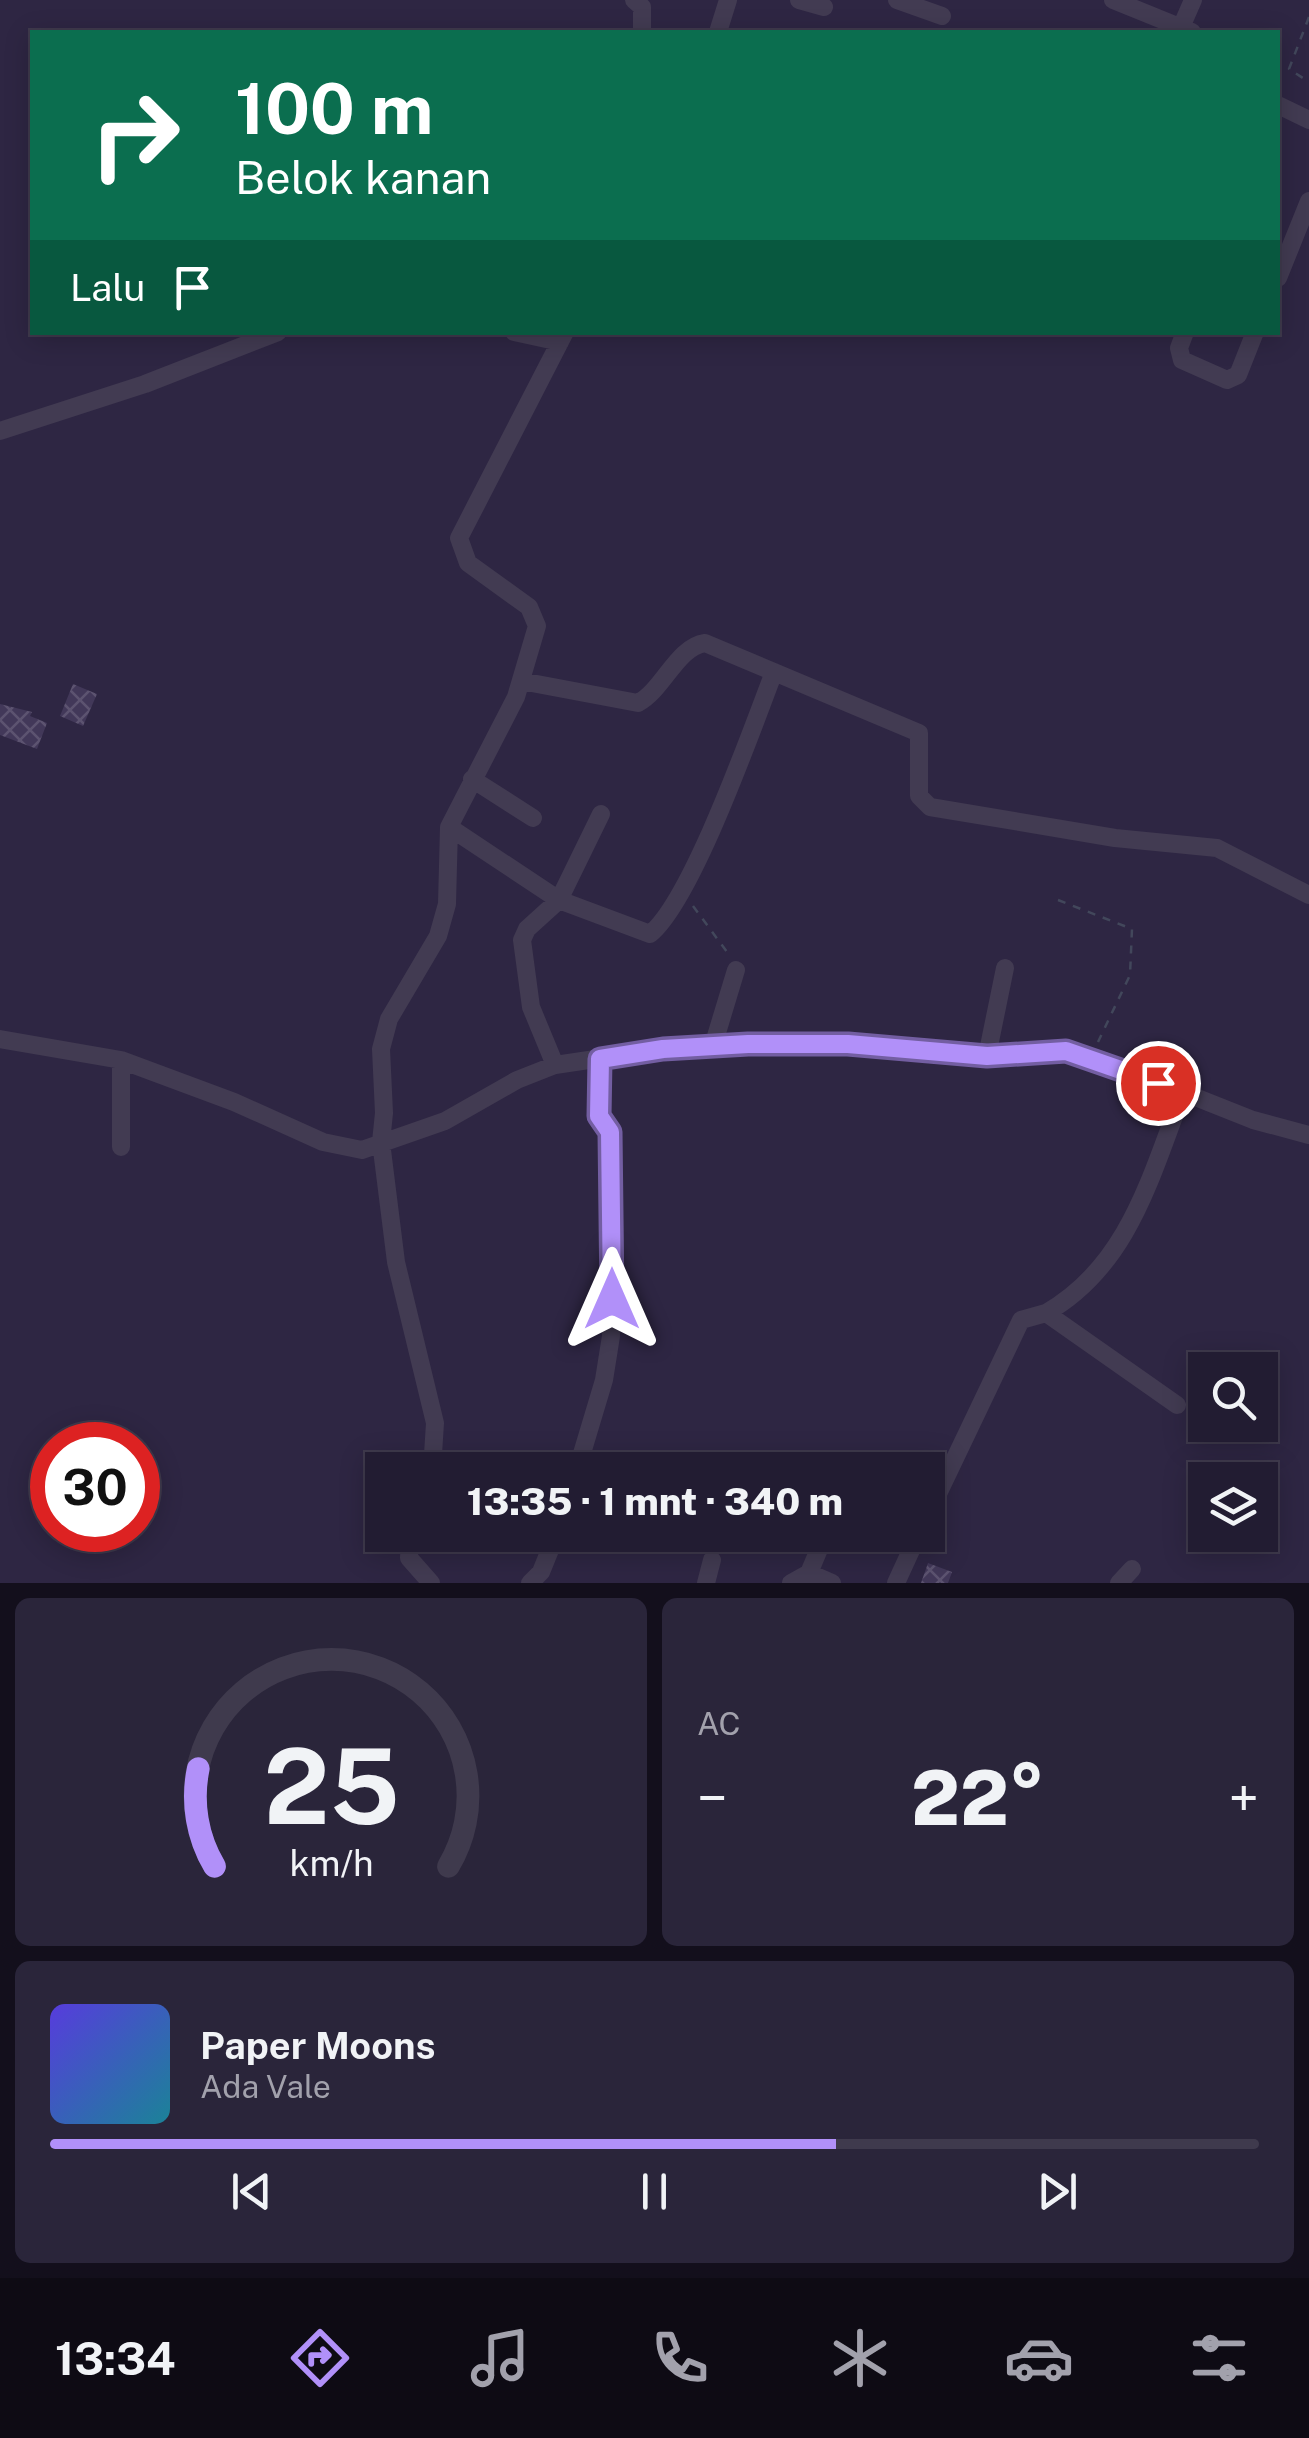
<!DOCTYPE html>
<html lang="id">
<meta charset="utf-8">
<style>
body{margin:0;font-family:"Public Sans",sans-serif;background:#2a253a;color:#f1f3f6;height:100vh;display:flex;flex-direction:column;font-size:38px;white-space:nowrap}
*{box-sizing:border-box;margin:0}
p{font-size:32px;color:#a2a1ac}
.icon{flex:none;width:55px;height:55px;fill:none;stroke:currentColor;stroke-width:2;stroke-linecap:round;stroke-linejoin:round}
.map{position:relative;height:1583px;overflow:hidden}
.drawer{display:flex;flex-direction:column;gap:15px;padding:15px;background:#130f1c;flex:1}
.drawer>*{flex:none}
.banner{position:absolute;left:30px;top:30px;width:1250px;height:305px;border-radius:0px;box-shadow:0 5px 25px #0003,0 0 0 2px #3f3a4d;background:#0b6e4f;color:#fff;overflow:hidden}
.tools{position:absolute;left:1188px;top:1352px;display:grid;gap:20px}
.tools a{display:grid;place-items:center;width:90px;height:90px;border-radius:0px;background:#221c32;box-shadow:0 5px 25px #0003,0 0 0 2px #3f3a4d;font-size:50px}
.speed{position:absolute;left:30px;top:1422px;display:flex;gap:20px;font-size:50px;font-weight:700;text-align:center}
.speed>*{display:grid;place-content:center;width:130px;height:130px;border-radius:50%;background:#221c32;box-shadow:0 5px 25px #0003,0 0 0 2px #3f3a4d;line-height:1}
.speed .limit{border:15px solid #d22;background:#fff;color:#111}
.pin{position:absolute;display:grid;place-items:center;width:85px;height:85px;color:#fff;margin:-42px;border:5px solid #fff;border-radius:50%;box-shadow:0 2px 10px #0007}
.me{position:absolute;width:110px;margin:-55px;rotate:0deg;stroke-linejoin:round;filter:drop-shadow(0 0 8px #0008)}
.turn{display:flex;align-items:center;gap:35px;height:210px;padding:0 40px;font-size:45px}
.turn .icon{width:130px;height:130px;stroke-width:2.5}
.turn b{display:block;font-size:70px;line-height:85px}
.then{display:flex;align-items:center;height:95px;padding:0 40px;background:#0003;gap:20px;font-size:38px}
.big{font-size:75px;font-weight:800;line-height:1.1}
.drawer .tile{flex:1;display:flex;flex-direction:column;justify-content:center;gap:15px;min-width:0;padding:0 35px;border-radius:15px;background:#2a253a}
.drawer .dial{align-items:center;gap:0}
.dial svg{height:260px;overflow:visible;fill:none;stroke:#3f3a4d;stroke-width:7;stroke-linecap:round;text-anchor:middle}
.dial text{fill:#f1f3f6;stroke:none}
.song{display:flex;align-items:center;gap:30px}
.cover{width:120px;height:120px;border-radius:15px;background:linear-gradient(135deg,hsl(250 70% 55%),hsl(190 70% 35%))}
.played{height:10px;border-radius:5px;background:linear-gradient(90deg,#b190f9 65%,#3f3a4d 65%)}
.keys{display:flex;justify-content:space-around;direction:ltr}
.heat{display:flex;justify-content:space-between;align-items:center;font-size:55px;direction:ltr}
.drawer .tiles{flex:1;display:grid;gap:15px;grid-template-columns:1fr 1fr}
.tile:last-child{grid-column:span 2}
.trip{position:absolute;left:365px;top:1452px;width:580px;height:100px;border-radius:0px;background:#221c32;box-shadow:0 5px 25px #0003,0 0 0 2px #3f3a4d;font-weight:800;line-height:100px;text-align:center}
.dock{display:flex;height:160px;justify-content:space-around;align-items:center;background:#0e0b14;color:#a2a1ac}
.dock .icon{width:70px;height:70px}
.dock .on{color:#b190f9}
.dock b{font-size:45px;color:#f1f3f6}
.map>svg:first-child{display:block}
.building{fill:url(#building-cross-hatch)}
.lines{fill:none;stroke-linecap:round;stroke-linejoin:round}
.path{stroke:#42475b;stroke-width:2.5;stroke-dasharray:8 8;stroke-linecap:butt}
.minor{stroke:#423b52;stroke-width:18}
.route-casing{stroke:#735ea2;stroke-width:25}
.route{stroke:#b190f9;stroke-width:18}
</style>
<div class="map">
<svg width="1309" height="1583" viewBox="0 0 1309 1583">
<defs>
<pattern id="building-cross-hatch" width="8" height="8" patternUnits="userSpaceOnUse" patternTransform="scale(2.5)"><rect width="8" height="8" fill="#423859"/><path d="M0 0l8 8M0 8l8-8" fill="none" stroke="#5c5370"/></pattern>
</defs>
<rect width="100%" height="100%" fill="#2e2643"/>
<path class="building" d="M73,684l24,10 -14,32 -23,-10z
M0,704l32,8 -2,4 17,7 -10,26 -37,-14z
M928,1563l24,9 -4,11h-27z"/>
<g class="lines">
<path class="path" d="M1309,17l-20,52 20,13
M1058,900l74,29 -2,46 -32,67
M693,906l37,50"/>
<path class="minor" d="M634,0l8,7v25
M799,0l25,7
M897,0l45,16
M1113,0l79,32
M718,32l10,-32
M1179,32l14,-32
M1278,105l31,15
M1278,278l31,-77
M514,332l46,10
M1185,332l-6,16 3,12 45,20 11,-5 17,-43
M0,431l145,-47 133,-52
M521,681l117,22c25,-13 39,-56 67,-60l69,29
M472,779l61,39
M449,827l110,73 91,34c42,-34 102,-205 124,-262l145,61v63l11,11 185,31 102,10 92,47
M0,1039l121,21 113,42 89,40 39,8 83,-29 72,-41 38,-15 108,-16 85,-5h101l138,12 79,-5 36,9 151,60 56,15
M713,1046l23,-76
M987,1056l18,-88
M555,1065l-24,-58 -9,-67 5,-11 32,-29 42,-86
M121,1147v-87
M1046,1313c82,-47 104,-135 136,-218
M432,1470l3,-47 -39,-161 -15,-120 3,-29 -3,-64 8,-30 49,-83 9,-32 2,-77 67,-130 21,-71 -8,-19 -61,-44 -9,-25 106,-206
M577,1470l27,-90 7,-44 -1,-204 -11,-16 1,-57
M928,1515l93,-195 25,-7 131,92
M410,1535l-1,23 22,25
M809,1573l16,-38
M530,1583l11,-11 15,-37
M706,1583l6,-23
M791,1583l18,-10 23,10
M896,1583l22,-48
M1119,1583l13,-14"/>
</g>
<g class="lines">
<g class="route-casing">
<path id="route" d="M612,1299l-2,-167 -11,-16 1,-57 63,-10 85,-5h100l139,12 79,-5 92,32"/>
</g>
<use href="#route" class="route"/>
</g>
</svg>
<div class="tools">
<a><svg class="icon" aria-label="search" viewBox="0 0 24 24"><circle cx="10" cy="10" r="6"/><path d="M15 15l6 6"/></svg></a>
<a><svg class="icon" aria-label="layers" viewBox="0 0 24 24"><path d="M12 4l9 5-9 5-9-5zM3 14l9 5 9-5"/></svg></a>
</div>
<div class="speed"><div class="limit">30</div></div>
<div class="pin" style="left:1158px;top:1083px;background:#d93025"><svg class="icon" aria-label="arrive" viewBox="0 0 24 24"><path d="M6 21V4h12l-3 4 3 4H6"/></svg></div>
<svg class="me" style="left:612px;top:1299px" viewBox="-20 -20 40 40"><path d="M0-17L14 15 0 8-14 15z" fill="#b190f9" stroke="#fff" stroke-width="4"/></svg>
<div class="trip">13:35 · 1 mnt · 340 m</div>
<div class="banner">
<div class="turn"><svg class="icon" aria-label="right" viewBox="0 0 24 24"><path d="M7 20v-9h11M14 6l5 5-5 5"/></svg><div><b>100 m</b>Belok kanan</div></div>
<div class="then">Lalu<svg class="icon" aria-label="arrive" viewBox="0 0 24 24"><path d="M6 21V4h12l-3 4 3 4H6"/></svg></div>
</div>
</div>
<section class="drawer">
<div class="tiles">
<div class="tile dial"><svg viewBox="0 0 100 80">
<path d="M14 69A42 42 0 1 1 86 69"/>
<path d="M14 69A42 42 0 0 1 9 39" stroke="#b190f9"/>
<text x="50" y="56" font-size="32" font-weight="700">25</text>
<text x="50" y="72" font-size="11">km/h</text>
</svg></div>
<div class="tile"><p>AC</p>
<div class="heat"><a>−</a><b class="big">22°</b><a>+</a></div>
</div>
<div class="tile">
<div class="song"><i class="cover"></i><div><b>Paper Moons</b><p>Ada Vale</p></div></div>
<div class="played"></div>
<div class="keys"><svg class="icon" aria-label="previous" viewBox="0 0 24 24"><path d="M18 5L8 12l10 7zM5 5v14"/></svg><svg class="icon" aria-label="pause" viewBox="0 0 24 24"><path d="M8 5v14M16 5v14"/></svg><svg class="icon" aria-label="next" viewBox="0 0 24 24"><path d="M6 5l10 7-10 7zM19 5v14"/></svg></div>
</div>
</div>
</section>
<nav class="dock">
<b>13:34</b>
<svg class="icon on" aria-label="directions" viewBox="0 0 24 24"><path d="M12 3l9 9-9 9-9-9zM9 14v-3h6M13 9l2 2-2 2"/></svg>
<svg class="icon" aria-label="music" viewBox="0 0 24 24"><path d="M9 18V5l10-2v13"/><circle cx="6" cy="18" r="3"/><circle cx="16" cy="16" r="3"/></svg>
<svg class="icon" aria-label="phone" viewBox="0 0 24 24"><path d="M5 4h4l2 5-3 2q2 4 5 5l2-3 5 2v4C11 20 4 13 5 4z"/></svg>
<svg class="icon" aria-label="climate" viewBox="0 0 24 24"><path d="M12 3v18M4 7l16 10M4 17L20 7"/></svg>
<svg class="icon" aria-label="car" viewBox="0 0 24 24"><path d="M5 17H2v-5l4-1 3-4h7l3 4 3 1v5h-3M9 17h6M6 11h13"/><circle cx="7" cy="17" r="2"/><circle cx="17" cy="17" r="2"/></svg>
<svg class="icon" aria-label="filters" viewBox="0 0 24 24"><path d="M4 7h16M4 17h16"/><circle cx="9" cy="7" r="2"/><circle cx="15" cy="17" r="2"/></svg>
</nav>
